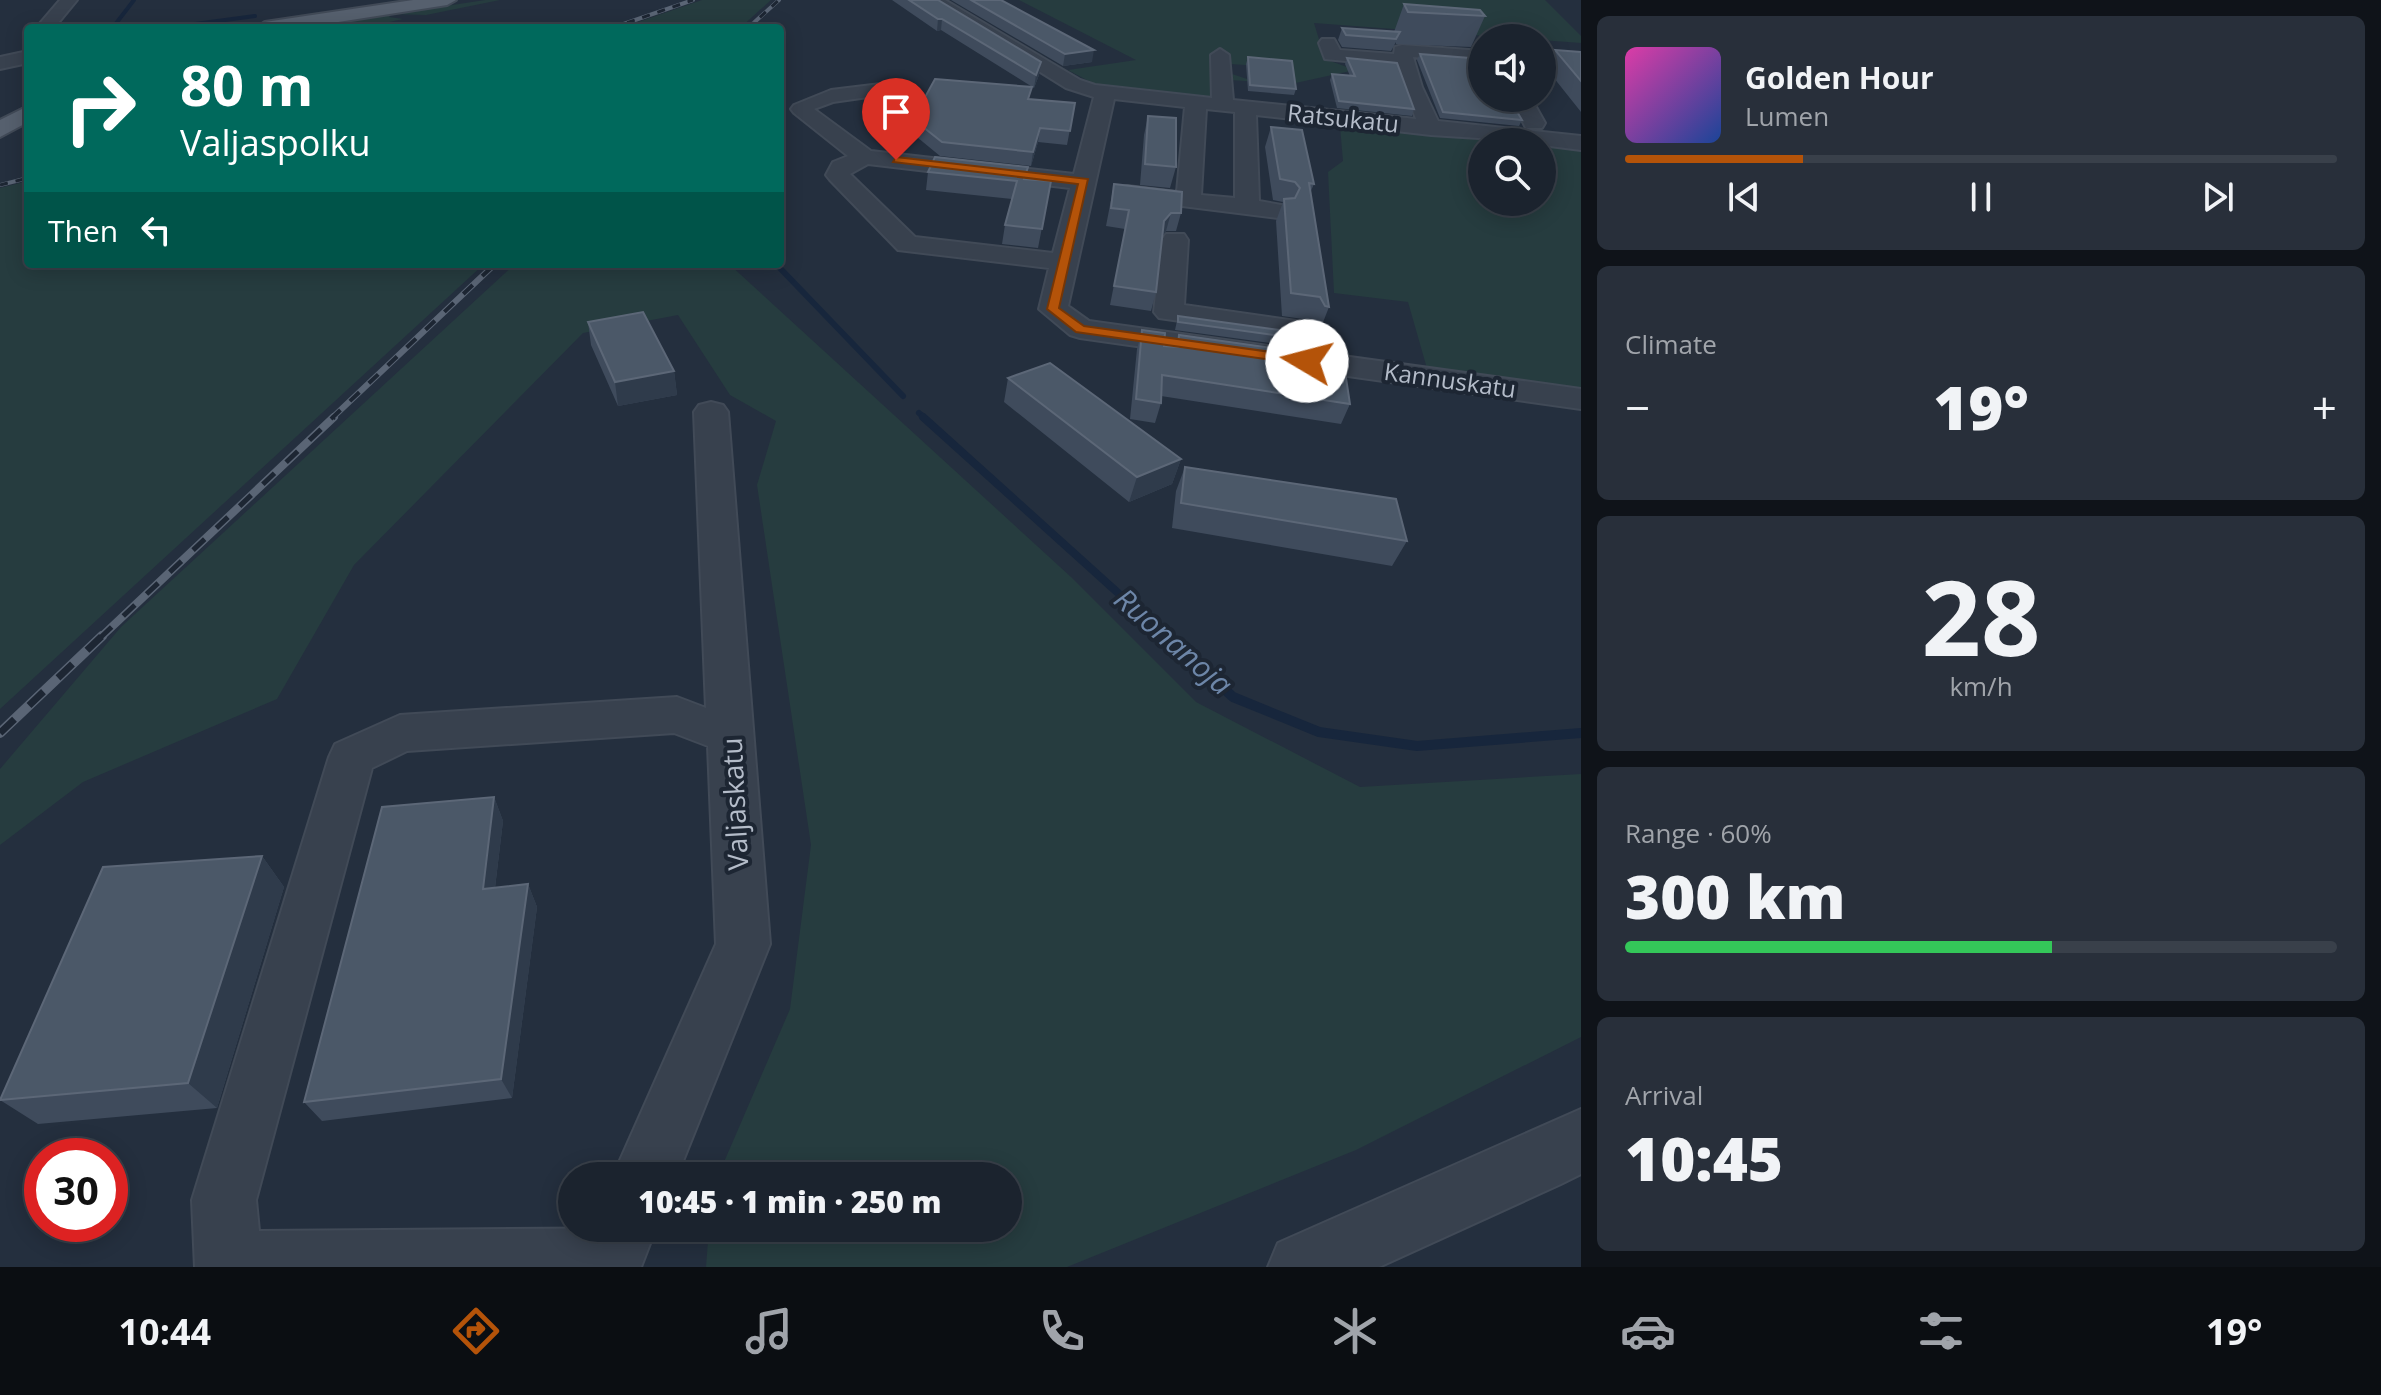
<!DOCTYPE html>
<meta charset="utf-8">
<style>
body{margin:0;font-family:"Open Sans",sans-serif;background:#282f3a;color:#f1f3f6;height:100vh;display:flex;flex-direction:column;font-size:30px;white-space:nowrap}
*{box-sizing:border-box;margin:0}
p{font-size:26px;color:#a0a4aa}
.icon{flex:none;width:44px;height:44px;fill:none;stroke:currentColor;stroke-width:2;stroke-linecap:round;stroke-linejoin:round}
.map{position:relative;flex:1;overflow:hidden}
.sheet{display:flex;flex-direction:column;gap:16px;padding:16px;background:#0f1319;width:800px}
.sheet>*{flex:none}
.banner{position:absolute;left:24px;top:24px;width:760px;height:244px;border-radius:8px;box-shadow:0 4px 20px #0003,0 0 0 2px #39404a;background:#00695c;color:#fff;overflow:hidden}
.tools{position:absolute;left:1468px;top:24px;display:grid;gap:16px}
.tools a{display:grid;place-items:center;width:88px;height:88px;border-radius:50%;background:#1b232e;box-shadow:0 4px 20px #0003,0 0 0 2px #39404a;font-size:40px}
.speed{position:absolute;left:24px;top:1138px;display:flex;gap:16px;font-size:40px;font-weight:700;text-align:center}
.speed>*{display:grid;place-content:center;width:104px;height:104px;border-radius:50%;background:#1b232e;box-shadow:0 4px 20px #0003,0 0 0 2px #39404a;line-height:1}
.speed .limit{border:12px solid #d22;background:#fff;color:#111}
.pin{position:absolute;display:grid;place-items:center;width:68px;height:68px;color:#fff;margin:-82px -34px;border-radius:50% 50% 50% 0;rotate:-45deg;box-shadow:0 0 8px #0007}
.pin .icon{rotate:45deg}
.me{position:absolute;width:88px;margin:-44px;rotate:278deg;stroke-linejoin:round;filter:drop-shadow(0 0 6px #0008)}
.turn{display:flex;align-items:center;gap:28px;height:168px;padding:0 24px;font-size:36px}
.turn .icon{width:104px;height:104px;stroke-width:2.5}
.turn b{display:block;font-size:56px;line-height:68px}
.then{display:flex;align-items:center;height:76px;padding:0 24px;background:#0003;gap:16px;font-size:30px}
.big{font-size:60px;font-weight:800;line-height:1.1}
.sheet .widget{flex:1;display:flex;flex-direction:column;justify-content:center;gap:12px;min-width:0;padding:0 28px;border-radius:12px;background:#282f3a}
.sheet .dial{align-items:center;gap:0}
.dial b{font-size:104px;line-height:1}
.song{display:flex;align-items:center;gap:24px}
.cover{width:96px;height:96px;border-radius:12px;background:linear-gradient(135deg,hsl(320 70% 55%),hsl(220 70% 35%))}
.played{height:8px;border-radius:4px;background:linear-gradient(90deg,#b45309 25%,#39404a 25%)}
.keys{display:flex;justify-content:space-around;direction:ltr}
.heat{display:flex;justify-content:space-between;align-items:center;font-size:44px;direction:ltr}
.charge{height:12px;border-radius:6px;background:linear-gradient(90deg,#34c759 60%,#39404a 0)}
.trip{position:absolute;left:558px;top:1162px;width:464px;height:80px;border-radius:40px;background:#1b232e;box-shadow:0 4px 20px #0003,0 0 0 2px #39404a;font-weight:800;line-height:80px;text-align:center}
.dock{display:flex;height:128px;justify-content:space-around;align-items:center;background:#0b0e12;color:#a0a4aa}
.dock .icon{width:56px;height:56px}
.dock .on{color:#b45309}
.dock b{font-size:36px;color:#f1f3f6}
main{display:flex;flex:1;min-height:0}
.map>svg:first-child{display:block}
.green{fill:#263c3f}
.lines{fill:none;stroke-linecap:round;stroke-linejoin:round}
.stream-far3{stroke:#17263c;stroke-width:4}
.stream-far2{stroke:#17263c;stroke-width:6}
.stream-far1{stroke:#17263c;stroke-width:8}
.stream{stroke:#17263c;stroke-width:10}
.minor-casing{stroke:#414a57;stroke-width:4}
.major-casing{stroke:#414a57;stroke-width:4}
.minor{fill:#38414e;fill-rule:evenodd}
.major{fill:#56606e;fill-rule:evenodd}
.rail-far3-casing{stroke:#5a6575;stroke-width:4}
.rail-far2-casing{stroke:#5a6575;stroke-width:6}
.rail-far1-casing{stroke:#5a6575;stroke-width:8}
.rail-casing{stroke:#5a6575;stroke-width:10}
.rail-far3{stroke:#1d2633;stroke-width:3;stroke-dasharray:8;stroke-linecap:butt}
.rail-far2{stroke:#1d2633;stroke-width:4;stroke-dasharray:13;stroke-linecap:butt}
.rail-far1{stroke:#1d2633;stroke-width:5;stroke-dasharray:16;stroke-linecap:butt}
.rail{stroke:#1d2633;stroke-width:7;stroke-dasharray:20;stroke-linecap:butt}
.wall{fill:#3f4b5c}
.shaded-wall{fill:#2f3b4b}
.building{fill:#4b5868;stroke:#5c6777;stroke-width:2}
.route{fill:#b45309;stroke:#753606;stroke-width:2}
.labels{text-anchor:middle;stroke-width:8;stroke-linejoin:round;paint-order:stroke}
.far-street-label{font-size:24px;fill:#b4bcc9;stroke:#1d2633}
.street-label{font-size:28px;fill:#b4bcc9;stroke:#1d2633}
.water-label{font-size:30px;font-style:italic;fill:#6d86a8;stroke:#1d2633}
</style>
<main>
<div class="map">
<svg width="1581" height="1267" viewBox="0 0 1581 1267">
<rect width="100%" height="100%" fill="#242f3e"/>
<path class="green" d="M485,0h15l-74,15 -34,-1 -3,3 14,2 -41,9h-60z
M702,0h69l-31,28h-119z
M1019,0h526l36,36v7l-267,-20 11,36 30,11 -64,14 -61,-4 -1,-7 24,8 37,-13 -60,-4 -7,-3h8v-6l-16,-2 1,49 -118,-16 -30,-16 68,-10z
M1340,127l167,15h-25v60h60v-57l39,4v244l-153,-21 -20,-70 -74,-9 -6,-121 15,-11z
M28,181v83h456l-484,445v-521z
M515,264h214l342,313 125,125 164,85 221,-13v263l-225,113 -289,117h-361l3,-39h299v-52h-290l72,-167 21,-164 -54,-360 19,-64 -46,-26 -52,-80 -95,18 -229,232 -77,134 -194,83 -83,63v-76l121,-142z"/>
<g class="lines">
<path class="stream-far3" d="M118,28l-4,-2 20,-26
M165,28l90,-12"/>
<path class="stream-far2" d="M776,264l127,132
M919,413l7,6"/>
<path class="stream-far1" d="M923,417l245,221"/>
<path class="stream" d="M1166,636l67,61 86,35 98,14 164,-13"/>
<g class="minor-casing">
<path id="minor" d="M60,0h17l-23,28h-18z
M925,0h20l135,80 15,5 117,13 -1,-43 9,-6 9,6 4,45 183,19 -19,-53 -72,-7 -6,-16 3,-4h12l6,11 54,4 1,-7 7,-2 80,6v12l-69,-6 9,30 16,34 143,15v14l-39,-5v-3l-111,-7 -175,-20 3,86 28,5 3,5 -3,5 -9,2 -160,-20 -3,-5 3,-5 9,-2 50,6 8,-85 -71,-8 -46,207 21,15 200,28 -2,-13 -128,-18 -5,-6 8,-72 4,-6h18l4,6 -4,65 126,18 11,30 260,36v20l-501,-71 -10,-3 -31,-26 10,-41 -151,-18 -68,-70 -4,-5 7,-13 15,-6 -54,-43 -3,-4 3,-4 37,-15 58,-7 7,2 3,4 -3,4 -63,9 -19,7 57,42 203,23 20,-77 -28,-9zM1206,109l29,3v86l-34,-3zM868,164l202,24 -17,65 -138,-16 -65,-63z
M28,51v12l-28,6v-12z
M1542,53l39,3v12l-39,-3z
M1511,98h20l14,25 -3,5h-16z
M711,402l12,3 5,7 42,532 -93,232h-64l103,-232 -8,-198 -34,-13 -267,18 -35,17 -116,432 3,31 397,-3 -15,39h-446l-3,-67 137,-443 6,-13 65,-29 277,-18 29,11 -12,-296 5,-7z
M1581,1109v65l-20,10 -182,83h-111l10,-24z"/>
</g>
<g class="major-casing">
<path id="major" d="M413,0h43l-9,5 -147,23h-44l9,-6z
M28,106v16l-28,15v-17z"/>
</g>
<use href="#minor" class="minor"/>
<use href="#major" class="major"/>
<g class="rail-far3-casing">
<path id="rail-far3" d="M612,28l81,-28
M748,28l31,-28
M0,185l28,-7"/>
</g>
<g class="rail-far2-casing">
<path id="rail-far2" d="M331,419l164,-155"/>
</g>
<g class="rail-far1-casing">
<path id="rail-far1" d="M100,638l234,-221"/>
</g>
<g class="rail-casing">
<path id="rail" d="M0,733l102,-97"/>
</g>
<use href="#rail-far3" class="rail-far3"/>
<use href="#rail-far2" class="rail-far2"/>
<use href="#rail-far1" class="rail-far1"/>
<use href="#rail" class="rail"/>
</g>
<path class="wall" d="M892,0h46l103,62 -2,13 -5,13 -93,-58 -4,1z
M951,0h50l91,62 -29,4z
M1404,4l81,12 -14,31 -75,-3v-2l-5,9 -49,-4 -4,-7 4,-12 52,4z
M1555,50l26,2v60l-35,-44z
M1420,54l102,66 -3,6 -79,-8 -23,-58z
M1248,57l48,32 -2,6 -46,-4 -2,-27z
M1347,58l67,51 -2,7 -75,-8 -7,-28 2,-6 18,2 -5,-12z
M1030,99l45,4 -8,42 -29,-3 -7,24 -91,-10 -28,-23 1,-14z
M1148,116l28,51 -6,21 -30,-3 4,-50z
M1271,127l43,57 -4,9 19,114 -9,23 -5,-1 -5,-9 -28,-4 -6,-95 7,-19 -10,-2 -8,-53z
M1028,167l-2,12 25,2 -13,67 -36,-4 3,-19 7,-26 -86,-9 2,-18z
M1114,184l67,29 -5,18h-10l-4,4 -6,57 -5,19 -41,-6 15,-76 -19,-3z
M1178,316l110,21 -4,8 -109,-15z
M588,322l86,49 3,24 -59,11 -27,-61z
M1142,330l22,16 11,1 4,-12 117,36 54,33 -9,20 -180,-28v7l-6,20 -25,-4 7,-70z
M1008,378l173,81 -9,25 -43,18 -125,-100z
M1185,467l222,74 -15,25 -220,-38 4,-37z
M494,797l9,24 -8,67 33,-4 9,23 -25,191 -190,23 -18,-19z
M262,856l22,31 -67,221 -179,16 -38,-24z"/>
<path class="shaded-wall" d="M938,19h4l-1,11 -4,1z
M1094,50l-2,12 -29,4 2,-12z
M1041,62l-2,13 -5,13 2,-13z
M1040,128l-2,14 -7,24 2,-14z
M1171,213l-5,18 -7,9 5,-19z
M674,371l3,24 -59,11 -3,-24z
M1181,459l-9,25 -43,18 8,-25z
M494,797l9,24 -11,91 -9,-23z
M262,856l22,31 -67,221 -29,-25z
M528,884l9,23 -25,191 -11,-19z"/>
<path class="building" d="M909,0h29l103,62 -5,13 -94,-56h-4z
M971,0h30l93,50 -29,4z
M1404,4l76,6 5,6 -77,-4z
M1342,28l58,4 -4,7 -50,-4z
M1555,50l26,2v29z
M1420,54l62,5v39h27l13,22 -79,-8z
M1248,57l44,4 4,28 -46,-4z
M1347,58l50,5 17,46 -75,-8 -7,-27 23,2z
M935,79l97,8 -4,12 47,4 -5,28 -30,-3 -7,24 -91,-10 -29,-23z
M1148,116l28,2v49l-31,-3z
M1271,127l31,3 12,54 -5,-1 20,124 -4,-1 -5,-9 -29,-4 -7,-94 11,-1 5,-10 -5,-6 -15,-3z
M935,157l93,10 -4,12 27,2 -9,48 -37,-4 12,-44 -89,-9z
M1114,184l68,8 -1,21h-10l-7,8 -8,71 -42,-6 15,-76 -18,-2z
M643,312l31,59 -59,11 -27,-60z
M1178,316l109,15 1,6 -110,-15z
M1142,330l23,3 -1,13 14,1 1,-12 115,16 2,20 50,7 4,26 -188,-29 -1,28 -25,-4z
M1050,363l131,96 -44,18 -129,-99z
M1185,467l211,32 11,42 -226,-38z
M494,797l-11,92 45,-5 -27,195 -197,23 78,-295z
M262,856l-74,227 -188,17 103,-233z"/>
<path class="route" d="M896,157l192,22 -29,129 25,18 223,31 7,4 -7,4 -231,-33 -29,-23 31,-125 -185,-22z"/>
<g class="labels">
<g class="far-street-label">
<text transform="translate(1343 119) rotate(6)" y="8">Ratsukatu</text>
<text transform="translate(1450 381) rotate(8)" y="8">Kannuskatu</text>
</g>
<g class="street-label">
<text transform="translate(735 804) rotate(-93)" y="10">Valjaskatu</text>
</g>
<g class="water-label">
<text transform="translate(1173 642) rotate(41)" y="10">Ruonanoja</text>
</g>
</g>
</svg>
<div class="tools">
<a><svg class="icon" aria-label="sound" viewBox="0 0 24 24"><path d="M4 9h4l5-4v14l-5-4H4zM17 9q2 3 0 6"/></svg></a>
<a><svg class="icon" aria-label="search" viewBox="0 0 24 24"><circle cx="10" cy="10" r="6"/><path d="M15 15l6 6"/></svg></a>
</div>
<div class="speed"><div class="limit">30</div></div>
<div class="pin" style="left:896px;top:160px;background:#d93025"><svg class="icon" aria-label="arrive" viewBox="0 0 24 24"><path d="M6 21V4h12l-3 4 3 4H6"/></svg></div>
<svg class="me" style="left:1307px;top:361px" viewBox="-20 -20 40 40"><circle r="19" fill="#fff"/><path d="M0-13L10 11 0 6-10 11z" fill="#b45309"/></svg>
<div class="trip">10:45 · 1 min · 250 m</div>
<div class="banner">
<div class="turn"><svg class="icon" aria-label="right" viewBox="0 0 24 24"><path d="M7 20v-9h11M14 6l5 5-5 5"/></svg><div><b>80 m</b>Valjaspolku</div></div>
<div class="then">Then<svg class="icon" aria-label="left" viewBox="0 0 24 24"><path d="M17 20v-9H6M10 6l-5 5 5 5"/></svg></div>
</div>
</div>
<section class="sheet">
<div class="widget">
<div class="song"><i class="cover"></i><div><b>Golden Hour</b><p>Lumen</p></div></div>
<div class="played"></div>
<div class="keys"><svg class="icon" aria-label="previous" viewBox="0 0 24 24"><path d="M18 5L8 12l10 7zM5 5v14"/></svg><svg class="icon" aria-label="pause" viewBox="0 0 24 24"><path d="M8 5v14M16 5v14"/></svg><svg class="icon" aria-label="next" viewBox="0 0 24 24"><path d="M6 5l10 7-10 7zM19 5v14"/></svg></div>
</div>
<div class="widget"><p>Climate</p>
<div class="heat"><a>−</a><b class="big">19°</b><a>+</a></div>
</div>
<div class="widget dial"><b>28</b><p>km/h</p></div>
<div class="widget"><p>Range · 60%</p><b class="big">300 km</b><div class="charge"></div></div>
<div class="widget"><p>Arrival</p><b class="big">10:45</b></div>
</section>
</main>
<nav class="dock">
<b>10:44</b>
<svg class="icon on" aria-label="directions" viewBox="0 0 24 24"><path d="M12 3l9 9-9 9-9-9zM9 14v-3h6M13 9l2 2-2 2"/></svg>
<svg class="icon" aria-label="music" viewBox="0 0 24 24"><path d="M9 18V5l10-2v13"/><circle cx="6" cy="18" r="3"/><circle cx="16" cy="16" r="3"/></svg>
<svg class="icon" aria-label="phone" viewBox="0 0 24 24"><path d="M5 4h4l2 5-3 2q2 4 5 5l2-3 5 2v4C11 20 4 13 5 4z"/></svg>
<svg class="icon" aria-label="climate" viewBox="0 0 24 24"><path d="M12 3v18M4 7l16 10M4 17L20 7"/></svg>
<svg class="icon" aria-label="car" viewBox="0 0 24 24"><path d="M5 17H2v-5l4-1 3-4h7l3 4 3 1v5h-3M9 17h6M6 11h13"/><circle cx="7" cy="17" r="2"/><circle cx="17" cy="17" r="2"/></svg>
<svg class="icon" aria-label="filters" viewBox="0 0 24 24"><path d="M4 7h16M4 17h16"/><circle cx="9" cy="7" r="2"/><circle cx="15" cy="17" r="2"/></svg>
<b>19°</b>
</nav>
